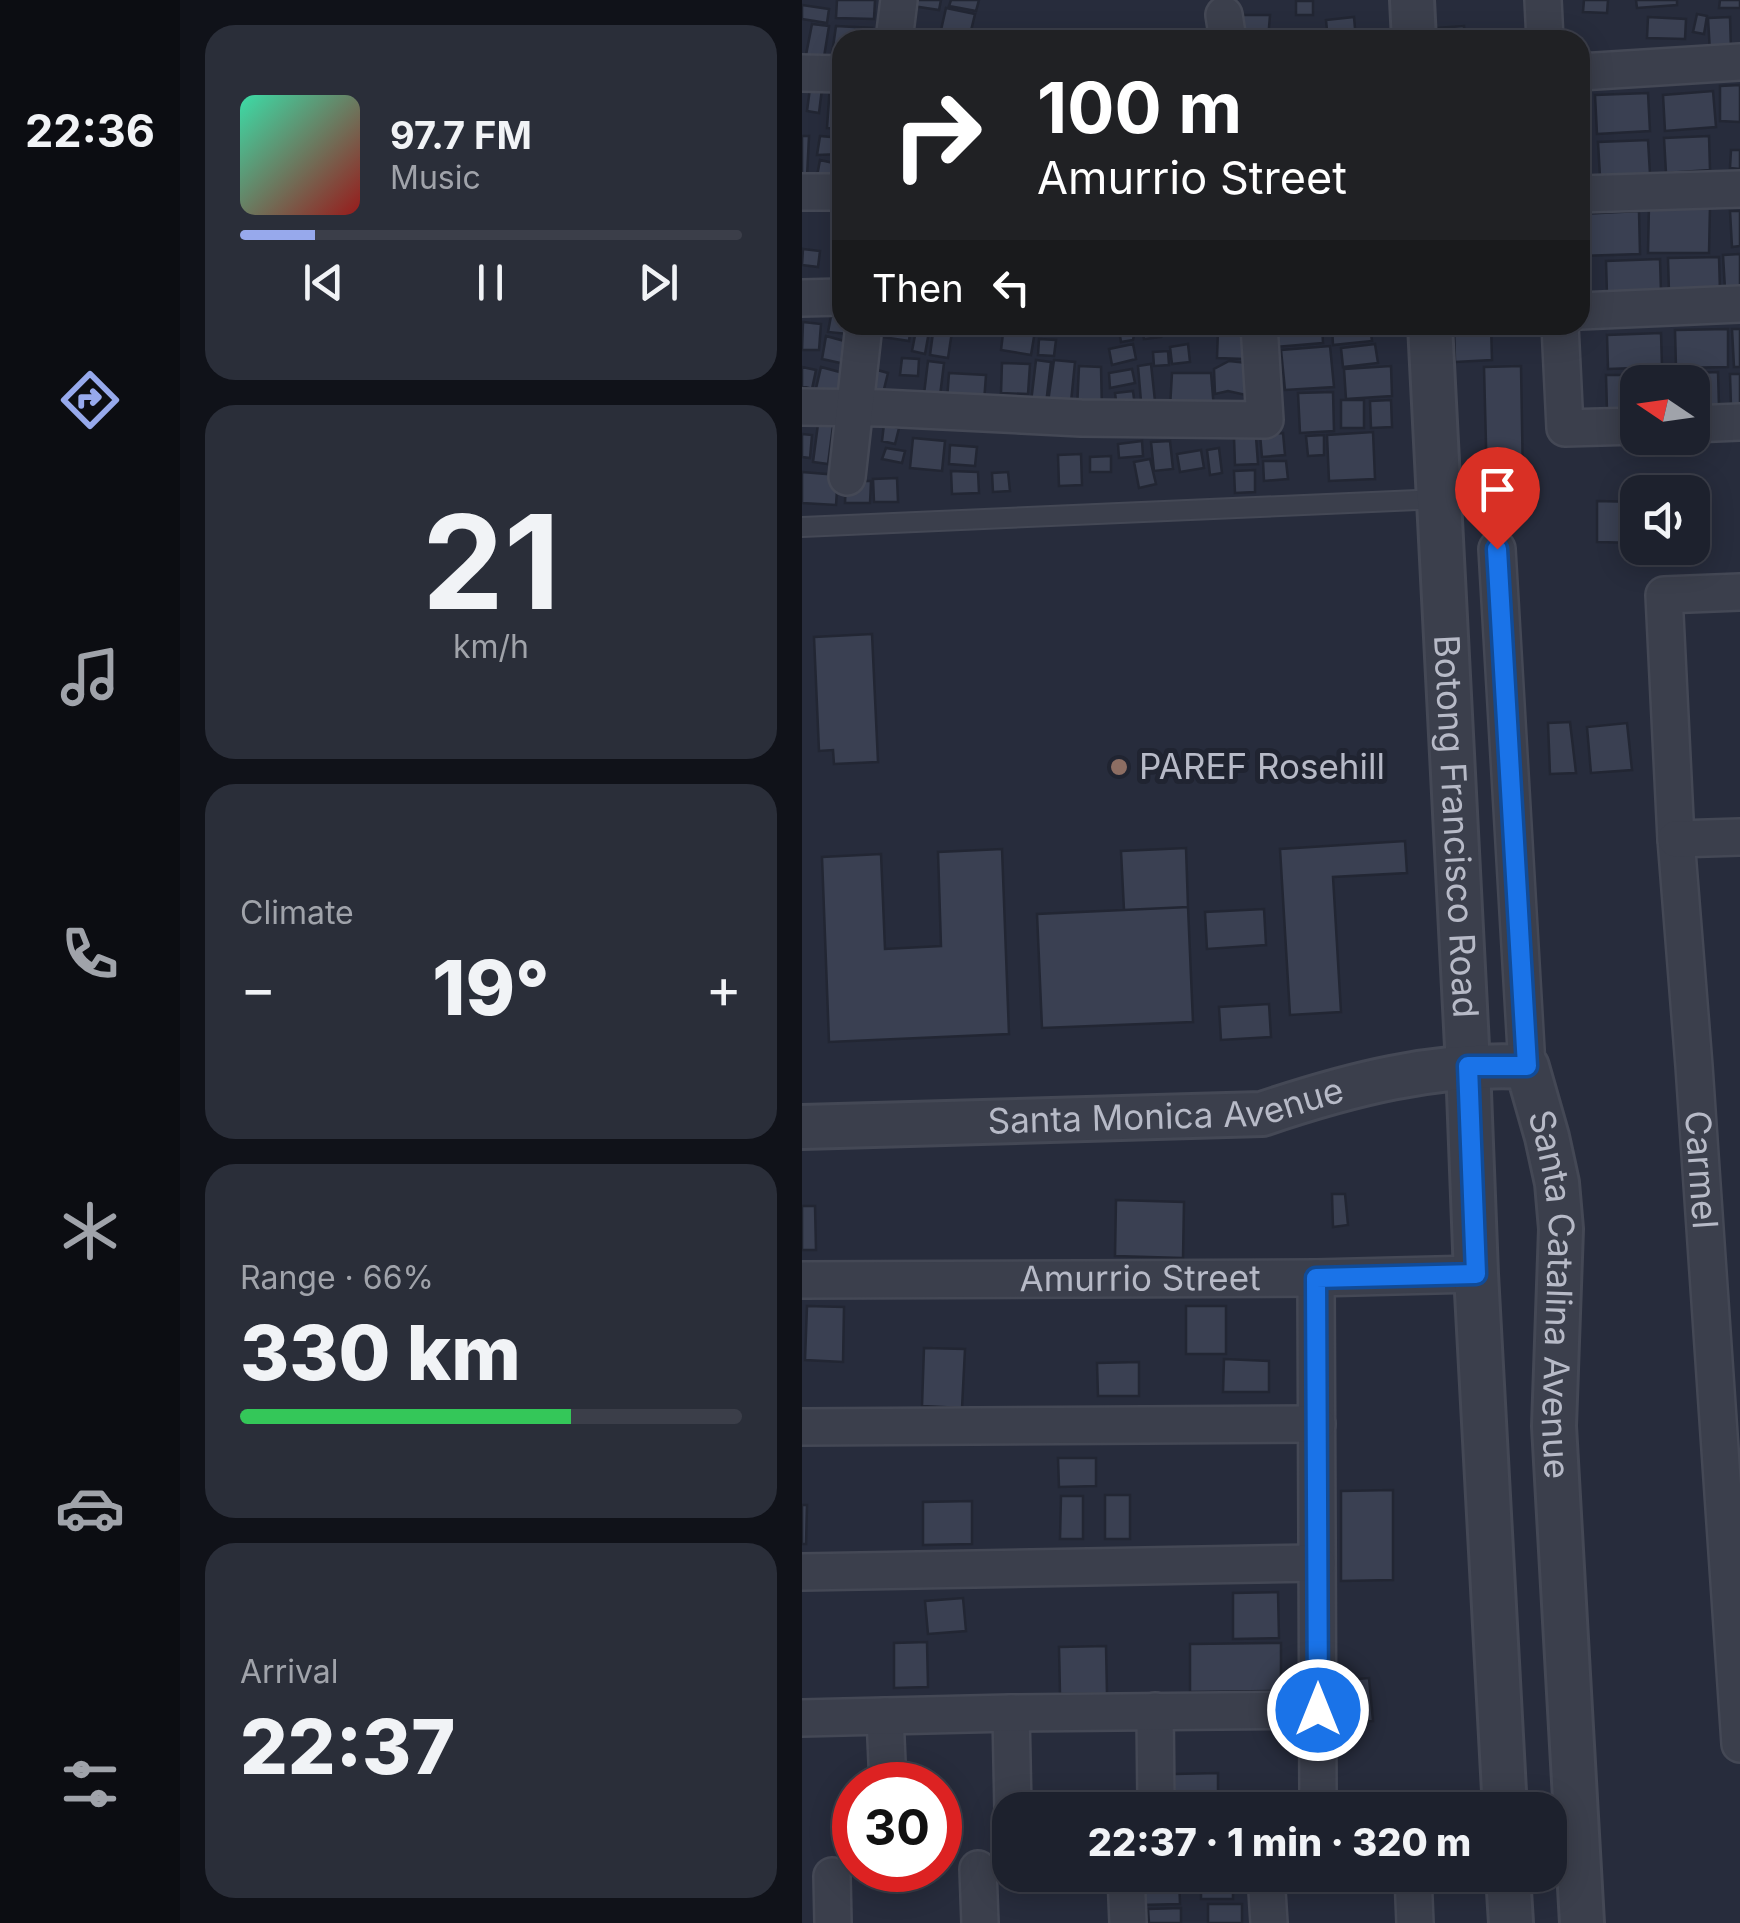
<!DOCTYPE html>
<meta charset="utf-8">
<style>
body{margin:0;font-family:Inter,sans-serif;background:#2a2e39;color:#f1f3f6;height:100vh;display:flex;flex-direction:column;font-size:38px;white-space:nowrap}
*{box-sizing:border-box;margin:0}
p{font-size:32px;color:#a0a3aa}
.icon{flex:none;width:55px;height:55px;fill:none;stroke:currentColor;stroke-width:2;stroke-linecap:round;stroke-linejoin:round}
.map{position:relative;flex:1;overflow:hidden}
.sheet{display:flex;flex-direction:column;gap:25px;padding:25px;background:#101219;width:622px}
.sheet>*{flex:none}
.hud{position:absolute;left:30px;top:30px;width:758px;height:305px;border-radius:30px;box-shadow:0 5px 25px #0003,0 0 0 2px #3b3e49;background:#202124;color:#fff;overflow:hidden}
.needle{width:65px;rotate:283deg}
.controls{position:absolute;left:818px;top:365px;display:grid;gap:20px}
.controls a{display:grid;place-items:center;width:90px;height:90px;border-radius:20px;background:#1d212d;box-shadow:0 5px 25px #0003,0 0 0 2px #3b3e49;font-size:50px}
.speed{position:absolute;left:30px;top:1762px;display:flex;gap:20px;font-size:50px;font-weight:700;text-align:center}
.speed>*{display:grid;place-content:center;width:130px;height:130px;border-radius:50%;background:#1d212d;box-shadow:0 5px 25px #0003,0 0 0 2px #3b3e49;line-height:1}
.speed .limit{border:15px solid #d22;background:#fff;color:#111}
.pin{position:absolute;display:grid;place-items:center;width:85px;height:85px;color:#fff;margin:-102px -42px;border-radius:50% 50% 50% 0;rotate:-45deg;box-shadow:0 0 10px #0007}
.pin .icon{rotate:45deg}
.me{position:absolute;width:110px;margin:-55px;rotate:0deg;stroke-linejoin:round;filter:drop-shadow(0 0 8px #0008)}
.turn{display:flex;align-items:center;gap:35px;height:210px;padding:0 40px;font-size:45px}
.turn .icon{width:130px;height:130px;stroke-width:2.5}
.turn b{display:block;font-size:70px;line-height:85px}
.then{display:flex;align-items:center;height:95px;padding:0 40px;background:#0003;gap:20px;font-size:38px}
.big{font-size:75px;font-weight:800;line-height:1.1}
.sheet .card{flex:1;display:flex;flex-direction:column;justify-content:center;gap:15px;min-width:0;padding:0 35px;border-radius:30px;background:#2a2e39}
.sheet .dial{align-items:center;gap:0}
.dial b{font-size:130px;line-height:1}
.song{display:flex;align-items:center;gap:30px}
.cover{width:120px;height:120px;border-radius:15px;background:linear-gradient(135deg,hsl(160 70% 55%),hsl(0 70% 35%))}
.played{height:10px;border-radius:5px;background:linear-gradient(90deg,#97a9ec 15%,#3b3e49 15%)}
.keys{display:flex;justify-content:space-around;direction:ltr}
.heat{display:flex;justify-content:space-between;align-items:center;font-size:55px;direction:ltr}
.charge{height:15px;border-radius:8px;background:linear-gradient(90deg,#34c759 66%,#3b3e49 0)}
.trip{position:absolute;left:190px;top:1792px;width:575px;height:100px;border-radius:30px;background:#1d212d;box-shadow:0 5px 25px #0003,0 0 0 2px #3b3e49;font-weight:800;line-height:100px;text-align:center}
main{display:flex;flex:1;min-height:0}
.menu{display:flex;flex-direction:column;width:180px;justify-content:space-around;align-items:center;background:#0c0d12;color:#a0a3aa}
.menu .icon{width:70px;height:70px}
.menu .selected{color:#97a9ec}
.menu b{font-size:45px;color:#f1f3f6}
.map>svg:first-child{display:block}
.building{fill:#3a4052;stroke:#222633;stroke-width:2.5}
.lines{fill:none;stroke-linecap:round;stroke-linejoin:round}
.service-casing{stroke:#444855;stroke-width:22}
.minor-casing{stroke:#444855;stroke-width:40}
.tertiary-casing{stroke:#444855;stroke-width:48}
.service{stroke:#3b3f4c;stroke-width:18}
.minor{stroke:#3b3f4c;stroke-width:35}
.tertiary{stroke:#3b3f4c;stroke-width:42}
.route-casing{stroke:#114b97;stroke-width:25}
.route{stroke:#1a73e8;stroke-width:18}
.education-dot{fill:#8d6e63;stroke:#202431;stroke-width:4}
.labels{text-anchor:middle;stroke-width:10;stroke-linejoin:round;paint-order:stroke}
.poi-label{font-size:35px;fill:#b7bac7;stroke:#202431;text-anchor:start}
.street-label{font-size:35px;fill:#b7bac7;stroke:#202431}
</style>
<main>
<nav class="menu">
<b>22:36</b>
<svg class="icon selected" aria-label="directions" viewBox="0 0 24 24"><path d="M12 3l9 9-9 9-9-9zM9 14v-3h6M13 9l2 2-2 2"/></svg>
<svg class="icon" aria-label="music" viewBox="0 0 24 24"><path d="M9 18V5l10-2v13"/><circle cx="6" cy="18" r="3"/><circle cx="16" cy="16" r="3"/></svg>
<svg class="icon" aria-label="phone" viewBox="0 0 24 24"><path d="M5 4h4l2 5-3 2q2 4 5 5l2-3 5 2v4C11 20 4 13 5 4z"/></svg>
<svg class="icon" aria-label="climate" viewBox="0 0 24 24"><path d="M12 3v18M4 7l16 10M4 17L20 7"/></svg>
<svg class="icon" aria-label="car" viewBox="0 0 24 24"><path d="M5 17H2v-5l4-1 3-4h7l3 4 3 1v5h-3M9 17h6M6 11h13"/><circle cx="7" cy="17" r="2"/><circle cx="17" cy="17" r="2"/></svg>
<svg class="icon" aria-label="filters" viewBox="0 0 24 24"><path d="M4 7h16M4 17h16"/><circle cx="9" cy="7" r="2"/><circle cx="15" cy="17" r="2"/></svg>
</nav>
<section class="sheet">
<div class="card">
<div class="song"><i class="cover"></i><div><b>97.7 FM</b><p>Music</p></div></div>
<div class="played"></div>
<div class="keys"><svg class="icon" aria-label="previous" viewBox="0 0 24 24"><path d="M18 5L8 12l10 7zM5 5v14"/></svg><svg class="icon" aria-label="pause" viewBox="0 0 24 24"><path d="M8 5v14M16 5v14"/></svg><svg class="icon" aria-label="next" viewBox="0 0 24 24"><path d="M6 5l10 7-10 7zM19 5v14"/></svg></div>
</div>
<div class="card dial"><b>21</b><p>km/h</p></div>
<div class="card"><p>Climate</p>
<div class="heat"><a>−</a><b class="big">19°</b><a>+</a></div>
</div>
<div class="card"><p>Range · 66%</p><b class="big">330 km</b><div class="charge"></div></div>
<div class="card"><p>Arrival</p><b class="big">22:37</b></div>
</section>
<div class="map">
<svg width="938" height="1923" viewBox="0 0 938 1923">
<rect width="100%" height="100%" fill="#272c3c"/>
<path class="building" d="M35,0h38l-1,19 -38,-1z
M106,0h33l-2,10 -33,-5z
M149,0h28l-3,11 -27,-5z
M782,0h24l-1,13 -24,-1z
M834,0h41v5l-40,3z
M918,0h20v8h-21z
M494,1h17v14h-17z
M0,5l27,4 -2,14 -25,-4z
M144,8l29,6 -5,21 -29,-5z
M895,14l10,2 -3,18 -11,-2z
M433,15h35l-2,25h-34z
M552,17l2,23h-28l-2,-20z
M846,17l38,2 -1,20 -38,-1z
M928,17l1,34 -21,1 -2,-34z
M10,24l17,2 -5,31 -18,-2z
M34,26l36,2 -2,12h-28v29l-12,-1z
M662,26l1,14h-26l-1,-12z
M28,85l12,1v43l-15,-1z
M938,85v37l-20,-1v-35z
M8,88l12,1 -3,24 -12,-2z
M911,91l3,36 -51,4 -2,-36z
M846,93l2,38 -53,3 -2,-39z
M0,136h7l-2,41h-5z
M18,136l22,2v16l-25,1z
M907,136l1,34 -44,3 -2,-35z
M846,140l2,34 -50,3 -2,-35z
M929,150h9v19l-10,-1z
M18,160l18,4 -2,15 -19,-3z
M847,205l61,1 -1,47h-61z
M837,211l1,43 -60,2v-42z
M928,211h10v35l-8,1z
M1,249l17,2 -2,16 -16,-2z
M938,254v34l-15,1 -2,-34z
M917,257l1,34 -51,2 -1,-35z
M858,259l1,34 -54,2 -1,-34z
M29,316l11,2v7h7l-1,9 -20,-2z
M1,322l18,2 -2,26h-17z
M75,325h34l-2,16 -33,-5z
M115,325l13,1 -5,28 -13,-3z
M132,325h19l-5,33 -18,-3z
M202,325h32l-5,30 -30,-5z
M340,325h18l1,12 -17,2z
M471,325h49l1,18 -48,4z
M530,325h38l2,16 -39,4z
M652,325h37l1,35 -37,2z
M926,329v38l-52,1 -1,-38z
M930,329h8v38h-6z
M317,330h16l-2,10 -12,2z
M416,330l27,1v28l-28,-1z
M859,333l1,34 -54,2 -1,-34z
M24,336l22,6 -3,22 -23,-5z
M237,339l17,1 -2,16 -16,-1z
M331,344l3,15 -24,6 -3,-16z
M386,344l2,18 -18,2 -2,-17z
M573,344l3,19 -35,4 -2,-19z
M528,346l4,41 -49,3 -4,-40z
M366,351l1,14 -15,1 -1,-14z
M100,358l17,1 -1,17 -18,-1z
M234,360l15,2 -5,42 -15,-2z
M252,360l21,2 -5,50 -23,-3z
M126,361l16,2 -4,33 -16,-2z
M427,361l19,2 -2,32 -18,-4 -13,3 -1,-25z
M200,363l28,1 -2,30 -27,-1z
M349,364l4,37h-14l-3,-35z
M277,366l22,1 1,44 -25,-1z
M589,366l1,30 -46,3 -2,-30z
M719,366l2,116 -36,1 -3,-116z
M0,367l14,3 -4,19 -10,-3z
M19,367l26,7 -7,29 -26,-6z
M68,368l18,5 -8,32 -18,-4z
M330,369l3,14 -25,5 -1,-15z
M916,372l1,35 -27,1v-26h-22v-8z
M147,373l37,2 -2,27 -37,-2z
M370,373h39l3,36 -44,-1z
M928,374h10v32l-9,1z
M804,375h54l1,7h-24v29h-30z
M331,391l3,23 -18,2 -3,-23z
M531,392l1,39 -34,2 -2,-40z
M539,400h23v28h-23z
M589,400l1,27 -21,1 -1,-27z
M16,424l15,2 -5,38 -15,-2z
M82,424l15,4 -4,16 -13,-3z
M571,432l2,47 -46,2 -2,-46z
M481,433l2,22 -23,2 -2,-23z
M0,434l10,1 -2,23 -8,-1z
M522,435v20l-16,1 -2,-20z
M454,437l2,27 -23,1 -1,-27z
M111,438l32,3 -3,30 -32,-3z
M340,441l1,15 -24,2 -1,-14z
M368,441l3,28 -19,2 -3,-29z
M148,445l27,2 -2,19 -26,-2z
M84,448l19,3 -3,12 -20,-4z
M417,448l3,25 -12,2 -3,-25z
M399,450l3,18 -24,4 -3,-18z
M279,454l1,31 -23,1 -1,-31z
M309,456v16h-21v-15z
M348,459l6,25 -17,4 -5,-26z
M461,461h23l2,18 -24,2z
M453,470v22l-20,1 -1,-22z
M149,471l27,1 1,21 -27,1z
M0,472l36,3 -2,30 -34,-2z
M206,472l2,19 -17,1 -1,-19z
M95,478l1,24h-24l-1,-23z
M44,481h25l-1,22h-25z
M795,501l40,1v41l-40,-1z
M70,634l6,128 -44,2 -1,-14 -14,1 -5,-114z
M768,722l6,51 -26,1 -2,-51z
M825,723l5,47 -41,3 -4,-46z
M603,841l2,32 -74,4 8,135 -51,3 -10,-166z
M384,848l2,59 -64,3 -3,-59z
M200,849l7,185 -180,8 -7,-185 59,-3 4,95 56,-3 -3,-94z
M386,907l5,115 -151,6 -5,-114z
M462,909l2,36 -59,4 -2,-37z
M467,1004l2,33 -50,3 -2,-33z
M530,1194h13l3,31 -15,2z
M314,1200l68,2 -1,56 -68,-2z
M0,1206h13l1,44h-14z
M5,1306l37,1 -1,55 -38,-2z
M384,1306h40v48h-40z
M122,1348l41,1 -3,59 -40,-2z
M422,1359l45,2v31h-46z
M337,1362v34h-41l-1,-33z
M256,1458h38v28l-37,1z
M591,1490v90l-52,1v-90z
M303,1495h25v44h-25z
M259,1496h22v43h-23z
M170,1501v43l-49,1v-43z
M0,1505h5l-1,39h-4z
M476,1592l1,46 -46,1v-46z
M161,1598l3,33 -38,3 -3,-33z
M125,1642l1,45 -34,1v-45z
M479,1643v48l-91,1v-48z
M304,1646l1,48h-47l-1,-47z
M567,1678l4,43 -35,2 -3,-42z
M416,1773v37h-44v-36z
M337,1875h40l1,29 -40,1z
M399,1875h32v24h-32z
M406,1904h34v19h-34z
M379,1908v15h-32l-1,-14z"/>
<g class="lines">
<g class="service-casing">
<path id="service" d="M0,527l638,-28"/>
</g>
<g class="minor-casing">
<g id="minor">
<path d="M741,0l2,40"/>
<path d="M422,15l4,25"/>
<path d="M92,40l5,-40"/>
<path d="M778,72l160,-10"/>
<path d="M0,73l40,1"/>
<path d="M0,192h40"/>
<path d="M778,194l160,-5"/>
<path d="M0,298l40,-1"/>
<path d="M778,311l160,-7"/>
<path d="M758,325l5,103 72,-2"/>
<path d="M0,407l80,1 199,10 184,2 -6,-95"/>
<path d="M890,424l48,-2"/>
<path d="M45,477l17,-152"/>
<path d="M695,549l30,518"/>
<path id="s1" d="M938,592l-76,3 12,244 18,227 46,678"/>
<path d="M874,839l64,-2"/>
<path d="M514,1278l2,520"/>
<path id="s2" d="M0,1280l514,-2 160,-4"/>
<path d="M0,1427l515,-3"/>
<path d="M0,1572l515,-9"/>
<path d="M353,1711l1,89"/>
<path d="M209,1713l2,97"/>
<path d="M83,1716l3,69"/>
<path d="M0,1718l209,-5 307,-3"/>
<path d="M176,1869l2,54"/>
<path d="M324,1875l2,48"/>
<path d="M464,1875l3,48"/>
<path d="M611,1875l2,48"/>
<path d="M30,1876l1,47"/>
</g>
</g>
<g class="tertiary-casing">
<g id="tertiary">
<path d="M610,0l2,40"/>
<path id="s3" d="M628,325l38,741 8,208 29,536"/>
<path id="s4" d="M0,1127l460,-13c86,-29 173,-52 265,-47l20,70 10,46 4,46 -7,197 28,497"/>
<path d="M706,1875l3,48"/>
</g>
</g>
<use href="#service" class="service"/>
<use href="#minor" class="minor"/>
<use href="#tertiary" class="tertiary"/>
</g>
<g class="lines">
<g class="route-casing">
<path id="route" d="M516,1710l-2,-432 160,-4 -8,-208h59l-30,-517"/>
</g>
<use href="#route" class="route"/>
</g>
<circle class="education-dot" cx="317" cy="767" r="10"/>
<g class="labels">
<g class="poi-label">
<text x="337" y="779">PAREF Rosehill</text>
</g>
<g class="street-label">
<text dy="12" stroke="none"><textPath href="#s3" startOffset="502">Botong Francisco Road</textPath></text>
<text dy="12" stroke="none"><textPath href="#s4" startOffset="365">Santa Monica Avenue</textPath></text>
<text dy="12" stroke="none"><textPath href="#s1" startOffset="652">Carmel</textPath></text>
<text dy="12" stroke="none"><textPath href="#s2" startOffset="338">Amurrio Street</textPath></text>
<text dy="12" stroke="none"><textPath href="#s4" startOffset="962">Santa Catalina Avenue</textPath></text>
</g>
</g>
</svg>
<div class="controls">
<a><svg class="needle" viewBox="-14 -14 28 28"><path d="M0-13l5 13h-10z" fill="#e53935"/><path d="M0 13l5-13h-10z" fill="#a0a3aa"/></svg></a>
<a><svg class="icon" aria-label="sound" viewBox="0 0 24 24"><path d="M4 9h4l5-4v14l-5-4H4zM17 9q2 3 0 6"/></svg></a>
</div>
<div class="speed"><div class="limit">30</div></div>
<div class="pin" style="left:695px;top:549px;background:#d93025"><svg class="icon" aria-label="arrive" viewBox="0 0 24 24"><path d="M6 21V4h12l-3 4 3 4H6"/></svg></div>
<svg class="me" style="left:516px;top:1710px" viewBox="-20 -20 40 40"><circle r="17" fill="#1a73e8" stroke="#fff" stroke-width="3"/><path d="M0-11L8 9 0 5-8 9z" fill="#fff"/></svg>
<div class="trip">22:37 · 1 min · 320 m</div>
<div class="hud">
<div class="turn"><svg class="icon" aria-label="right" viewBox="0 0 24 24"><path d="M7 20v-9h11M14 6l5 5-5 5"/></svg><div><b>100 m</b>Amurrio Street</div></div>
<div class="then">Then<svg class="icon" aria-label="left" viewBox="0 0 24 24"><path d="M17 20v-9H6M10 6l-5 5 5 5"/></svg></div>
</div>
</div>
</main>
